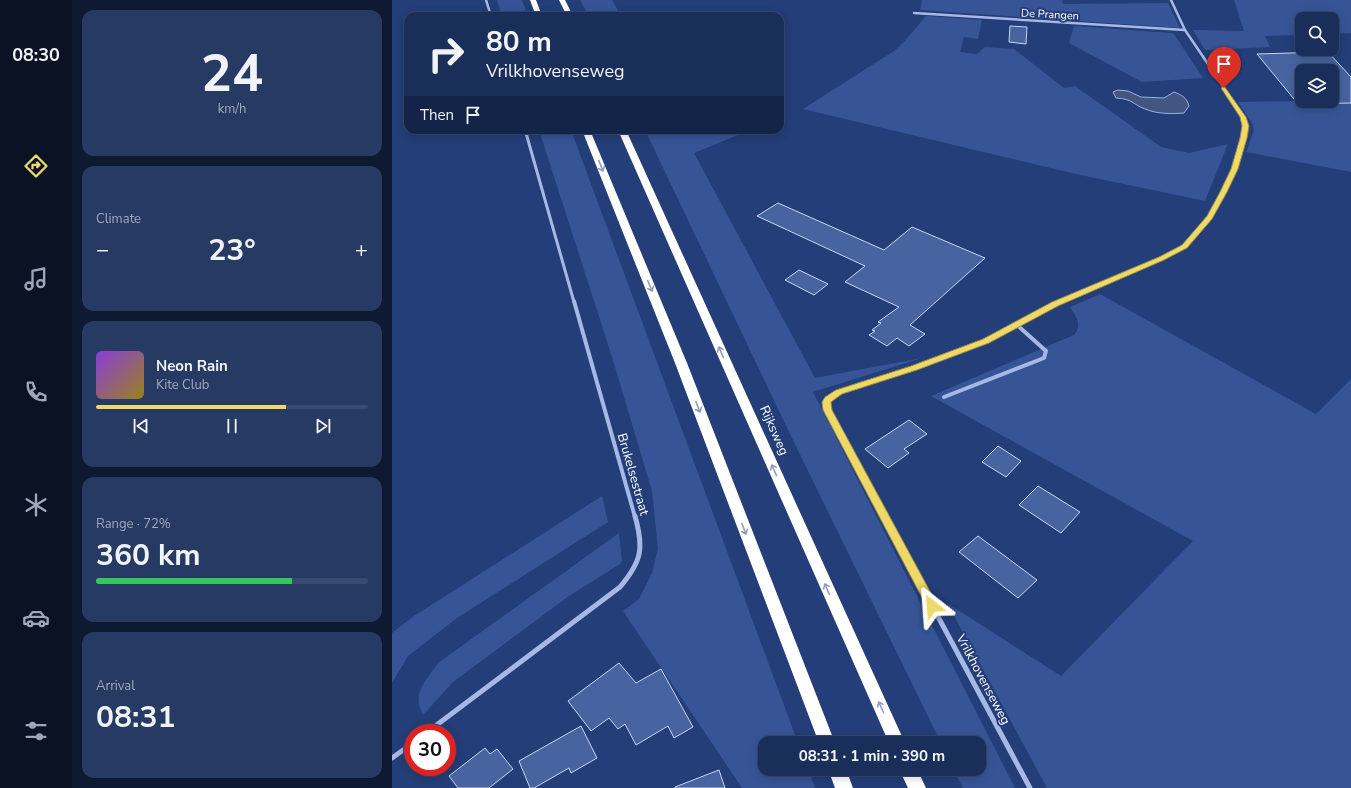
<!DOCTYPE html>
<meta charset="utf-8">
<style>
body{margin:0;font-family:"Nunito Sans",sans-serif;background:#273a63;color:#f1f3f6;height:100vh;display:flex;flex-direction:column;font-size:15px;white-space:nowrap}
*{box-sizing:border-box;margin:0}
p{font-size:13px;color:#9fa8bb}
.icon{flex:none;width:22px;height:22px;fill:none;stroke:currentColor;stroke-width:2;stroke-linecap:round;stroke-linejoin:round}
.map{position:relative;flex:1;overflow:hidden}
.sheet{display:flex;flex-direction:column;gap:10px;padding:10px;background:#0e1932;width:320px}
.sheet>*{flex:none}
.top-card{position:absolute;left:12px;top:12px;width:380px;height:122px;border-radius:12px;box-shadow:0 2px 10px #0003,0 0 0 1px #384a70;background:#1a2e5a;color:#f1f3f6;overflow:hidden}
.controls{position:absolute;left:903px;top:12px;display:grid;gap:8px}
.controls a{display:grid;place-items:center;width:44px;height:44px;border-radius:8px;background:#1a2e5a;box-shadow:0 2px 10px #0003,0 0 0 1px #384a70;font-size:20px}
.speed{position:absolute;left:12px;top:724px;display:flex;gap:8px;font-size:20px;font-weight:700;text-align:center}
.speed>*{display:grid;place-content:center;width:52px;height:52px;border-radius:50%;background:#1a2e5a;box-shadow:0 2px 10px #0003,0 0 0 1px #384a70;line-height:1}
.speed .limit{border:6px solid #d22;background:#fff;color:#111}
.pin{position:absolute;display:grid;place-items:center;width:34px;height:34px;color:#fff;margin:-41px -17px;border-radius:50% 50% 50% 0;rotate:-45deg;box-shadow:0 0 4px #0007}
.pin .icon{rotate:45deg}
.me{position:absolute;width:44px;margin:-22px;rotate:332deg;stroke-linejoin:round;filter:drop-shadow(0 0 3px #0008)}
.turn{display:flex;align-items:center;gap:14px;height:84px;padding:0 16px;font-size:18px}
.turn .icon{width:52px;height:52px;stroke-width:2.5}
.turn b{display:block;font-size:28px;line-height:34px}
.then{display:flex;align-items:center;height:38px;padding:0 16px;background:#0003;gap:8px;font-size:15px}
.big{font-size:30px;font-weight:700;line-height:1.1}
.sheet .card{flex:1;display:flex;flex-direction:column;justify-content:center;gap:6px;min-width:0;padding:0 14px;border-radius:12px;background:#273a63}
.sheet .dial{align-items:center;gap:0}
.dial b{font-size:52px;line-height:1}
.song{display:flex;align-items:center;gap:12px}
.cover{width:48px;height:48px;border-radius:6px;background:linear-gradient(135deg,hsl(270 70% 55%),hsl(50 70% 35%))}
.played{height:4px;border-radius:2px;background:linear-gradient(90deg,#eed968 70%,#384a70 70%)}
.keys{display:flex;justify-content:space-around;direction:ltr}
.heat{display:flex;justify-content:space-between;align-items:center;font-size:22px;direction:ltr}
.charge{height:6px;border-radius:3px;background:linear-gradient(90deg,#34c759 72%,#384a70 0)}
.trip{position:absolute;left:366px;top:736px;width:228px;height:40px;border-radius:12px;background:#1a2e5a;box-shadow:0 2px 10px #0003,0 0 0 1px #384a70;font-weight:700;line-height:40px;text-align:center}
main{display:flex;flex:1;min-height:0}
.tab-bar{display:flex;flex-direction:column;width:72px;justify-content:space-around;align-items:center;background:#0a1224;color:#9fa8bb}
.tab-bar .icon{width:28px;height:28px}
.tab-bar .active{color:#eed968}
.tab-bar b{font-size:18px;color:#f1f3f6}
.map>svg:first-child{display:block}
.green{fill:#375596}
.water{fill:#435682;stroke:#99b2e5}
.building{fill:#4764a0;stroke:#c7d6f3;fill-rule:evenodd}
.lines{fill:none;stroke-linecap:round;stroke-linejoin:round}
.street-far3{stroke:#a5b9e4;stroke-width:2.5}
.street-far2{stroke:#a5b9e4;stroke-width:3}
.street-far1{stroke:#a5b9e4;stroke-width:4}
.street{stroke:#a5b9e4;stroke-width:5}
.highway{fill:#fff;fill-rule:evenodd}
.oneway{stroke:#919ebc}
.route{fill:#eed968;stroke:#9b8d44}
.labels{text-anchor:middle;stroke-width:4;stroke-linejoin:round;paint-order:stroke}
.far-street-label{font-size:11px;fill:#fff;stroke:#233e78}
.street-label{font-size:13px;fill:#fff;stroke:#233e78}
</style>
<main>
<nav class="tab-bar">
<b>08:30</b>
<svg class="icon active" aria-label="directions" viewBox="0 0 24 24"><path d="M12 3l9 9-9 9-9-9zM9 14v-3h6M13 9l2 2-2 2"/></svg>
<svg class="icon" aria-label="music" viewBox="0 0 24 24"><path d="M9 18V5l10-2v13"/><circle cx="6" cy="18" r="3"/><circle cx="16" cy="16" r="3"/></svg>
<svg class="icon" aria-label="phone" viewBox="0 0 24 24"><path d="M5 4h4l2 5-3 2q2 4 5 5l2-3 5 2v4C11 20 4 13 5 4z"/></svg>
<svg class="icon" aria-label="climate" viewBox="0 0 24 24"><path d="M12 3v18M4 7l16 10M4 17L20 7"/></svg>
<svg class="icon" aria-label="car" viewBox="0 0 24 24"><path d="M5 17H2v-5l4-1 3-4h7l3 4 3 1v5h-3M9 17h6M6 11h13"/><circle cx="7" cy="17" r="2"/><circle cx="17" cy="17" r="2"/></svg>
<svg class="icon" aria-label="filters" viewBox="0 0 24 24"><path d="M4 7h16M4 17h16"/><circle cx="9" cy="7" r="2"/><circle cx="15" cy="17" r="2"/></svg>
</nav>
<section class="sheet">
<div class="card dial"><b>24</b><p>km/h</p></div>
<div class="card"><p>Climate</p>
<div class="heat"><a>−</a><b class="big">23°</b><a>+</a></div>
</div>
<div class="card">
<div class="song"><i class="cover"></i><div><b>Neon Rain</b><p>Kite Club</p></div></div>
<div class="played"></div>
<div class="keys"><svg class="icon" aria-label="previous" viewBox="0 0 24 24"><path d="M18 5L8 12l10 7zM5 5v14"/></svg><svg class="icon" aria-label="pause" viewBox="0 0 24 24"><path d="M8 5v14M16 5v14"/></svg><svg class="icon" aria-label="next" viewBox="0 0 24 24"><path d="M6 5l10 7-10 7zM19 5v14"/></svg></div>
</div>
<div class="card"><p>Range · 72%</p><b class="big">360 km</b><div class="charge"></div></div>
<div class="card"><p>Arrival</p><b class="big">08:31</b></div>
</section>
<div class="map">
<svg width="959" height="788" viewBox="0 0 959 788">
<rect width="100%" height="100%" fill="#233e78"/>
<path class="green" d="M105,0h25l6,16h-26z
M188,0h32l9,16h-32z
M530,0h140l1,4 105,-1 12,25 -260,-18z
M842,0h117v33l-19,1v-15h-30v16l-37,1 5,11 -65,3 -12,-20 51,1z
M534,16l56,4 -4,19 -14,-2 -4,15 17,2 8,-7 29,2 50,39 11,-2 86,61 28,6 39,-9 -23,57 -129,-27 -273,-65 91,-58 10,-9z
M682,26l97,7 3,1 29,44 -61,4 -73,-39z
M959,100v72l-105,-20 8,-22 -2,-7 -14,-21z
M147,130h32l227,613h-33v26h43l7,19h-73l-119,-177 16,-12 13,-26 6,-24 -6,-58 -40,-134z
M253,130h105l-56,23 121,225 107,-20 -109,34 202,396h-52l-10,-19h26v-26h-38l-151,-309z
M708,294l216,120 35,-35v409h-304l-100,-185 114,73 132,-135 -262,-145 143,-61c9,-10 2,-18 -4,-28z
M210,496l6,26 -151,96 -49,38 -16,27v-50l22,-17z
M227,533l3,28 -2,3 -51,32 -116,86 -30,33c-12,-22 3,-34 15,-52z"/>
<path class="water" d="M726,90l10,1 13,6 23,1 10,-6c8,3 13,6 15,14l-5,7c-13,1 -27,1 -39,-4 -13,-5 -12,-10 -29,-11l-3,-6z"/>
<path class="building" d="M618,26l17,1 -1,17 -17,-2z
M932,52h4l23,25v26l-53,1 -41,-50zM910,71h30v30h-30z
M386,203l106,47 28,-23 73,31 -75,67 15,9 -16,12 -12,-8 -10,8 -18,-11 6,-4 -3,-1 9,-7 -3,-1 21,-15 -54,-25 20,-16 -108,-50z
M407,270l29,14 -14,11 -29,-15z
M517,420l18,14 -23,15 5,4 -21,15 -23,-19z
M606,446l23,15 -15,16 -24,-15z
M646,486l42,26 -19,21 -42,-28z
M586,536l59,44 -19,18 -59,-46z
M227,663l17,20 25,-14 32,58 -19,11 -6,-12 -32,19 -11,-21 -7,5 -9,-11 -18,13 -23,-30z
M189,726l16,32 -26,15 -2,-5 -35,20h-4l-11,-27z
M93,748l5,6 7,-5 16,20 -24,19h-31l-9,-12z
M327,770l6,18h-50v-1z"/>
<g class="lines">
<path class="street-far3" d="M94,0l5,16
M779,0l14,30 52,77 9,19 -2,8
M522,13l271,17
M133,130l1,4"/>
<path class="street-far2" d="M134,133l48,169
M667,302l103,-43 23,-13 25,-29 25,-48 9,-36"/>
<path class="street-far1" d="M182,301l61,216
M552,397l100,-39 2,-7 -29,-26
M492,517l-57,-107 -1,-7 6,-8 82,-27 72,-27 75,-40"/>
<path class="street" d="M492,516l146,272
M34,733l194,-146c22,-26 24,-39 15,-71
M0,758l21,-15"/>
<path class="highway" d="M138,0h6l6,16h-6z
M167,0h6l8,16h-6z
M190,130h8l97,233 148,380h-16l-144,-380z
M226,130h8l279,613h-16z
M436,769h18l7,19h-18z
M507,769h18l9,19h-18z"/>
</g>
<defs><path id="oneway-shaft" d="M-6 0H5M1.5-3L5.5 0L1.5 3" fill="none" stroke-width="1.6" stroke-linecap="round" stroke-linejoin="round"/></defs>
<g class="oneway">
<use href="#oneway-shaft" transform="translate(209 166) rotate(68)"/>
<use href="#oneway-shaft" transform="translate(258 286) rotate(68)"/>
<use href="#oneway-shaft" transform="translate(329 352) rotate(-114)"/>
<use href="#oneway-shaft" transform="translate(306 407) rotate(69)"/>
<use href="#oneway-shaft" transform="translate(382 470) rotate(-114)"/>
<use href="#oneway-shaft" transform="translate(352 529) rotate(69)"/>
<use href="#oneway-shaft" transform="translate(435 589) rotate(-114)"/>
<use href="#oneway-shaft" transform="translate(489 707) rotate(-114)"/>
</g>
<path class="route" d="M832,86l22,31 3,9 -2,12 -9,31 -11,23 -15,27 -25,29 -23,12 -106,46 -69,37 -72,27 -75,24 -11,8 1,8 106,196 -2,3 -4,2 -4,-2 -105,-199 -1,-8 3,-5 11,-7 75,-24 72,-27 69,-37 107,-45 23,-12 25,-29 13,-24 11,-23 9,-31 2,-12 -2,-9 -19,-29z"/>
<g class="labels">
<g class="far-street-label">
<text transform="translate(658 14) rotate(3)" y="4">De Prangen</text>
</g>
<g class="street-label">
<text transform="translate(383 430) rotate(66)" y="5">Rijksweg</text>
<text transform="translate(242 474) rotate(74)" y="5">Brukelsestraat</text>
<text transform="translate(592 679) rotate(62)" y="5">Vrilkhovenseweg</text>
</g>
</g>
</svg>
<div class="controls">
<a><svg class="icon" aria-label="search" viewBox="0 0 24 24"><circle cx="10" cy="10" r="6"/><path d="M15 15l6 6"/></svg></a>
<a><svg class="icon" aria-label="layers" viewBox="0 0 24 24"><path d="M12 4l9 5-9 5-9-5zM3 14l9 5 9-5"/></svg></a>
</div>
<div class="speed"><div class="limit">30</div></div>
<div class="pin" style="left:832px;top:88px;background:#d93025"><svg class="icon" aria-label="arrive" viewBox="0 0 24 24"><path d="M6 21V4h12l-3 4 3 4H6"/></svg></div>
<svg class="me" style="left:540px;top:606px" viewBox="-20 -20 40 40"><path d="M0-17L14 15 0 8-14 15z" fill="#eed968" stroke="#fff" stroke-width="4"/></svg>
<div class="trip">08:31 · 1 min · 390 m</div>
<div class="top-card">
<div class="turn"><svg class="icon" aria-label="right" viewBox="0 0 24 24"><path d="M7 20v-9h11M14 6l5 5-5 5"/></svg><div><b>80 m</b>Vrilkhovenseweg</div></div>
<div class="then">Then<svg class="icon" aria-label="arrive" viewBox="0 0 24 24"><path d="M6 21V4h12l-3 4 3 4H6"/></svg></div>
</div>
</div>
</main>
